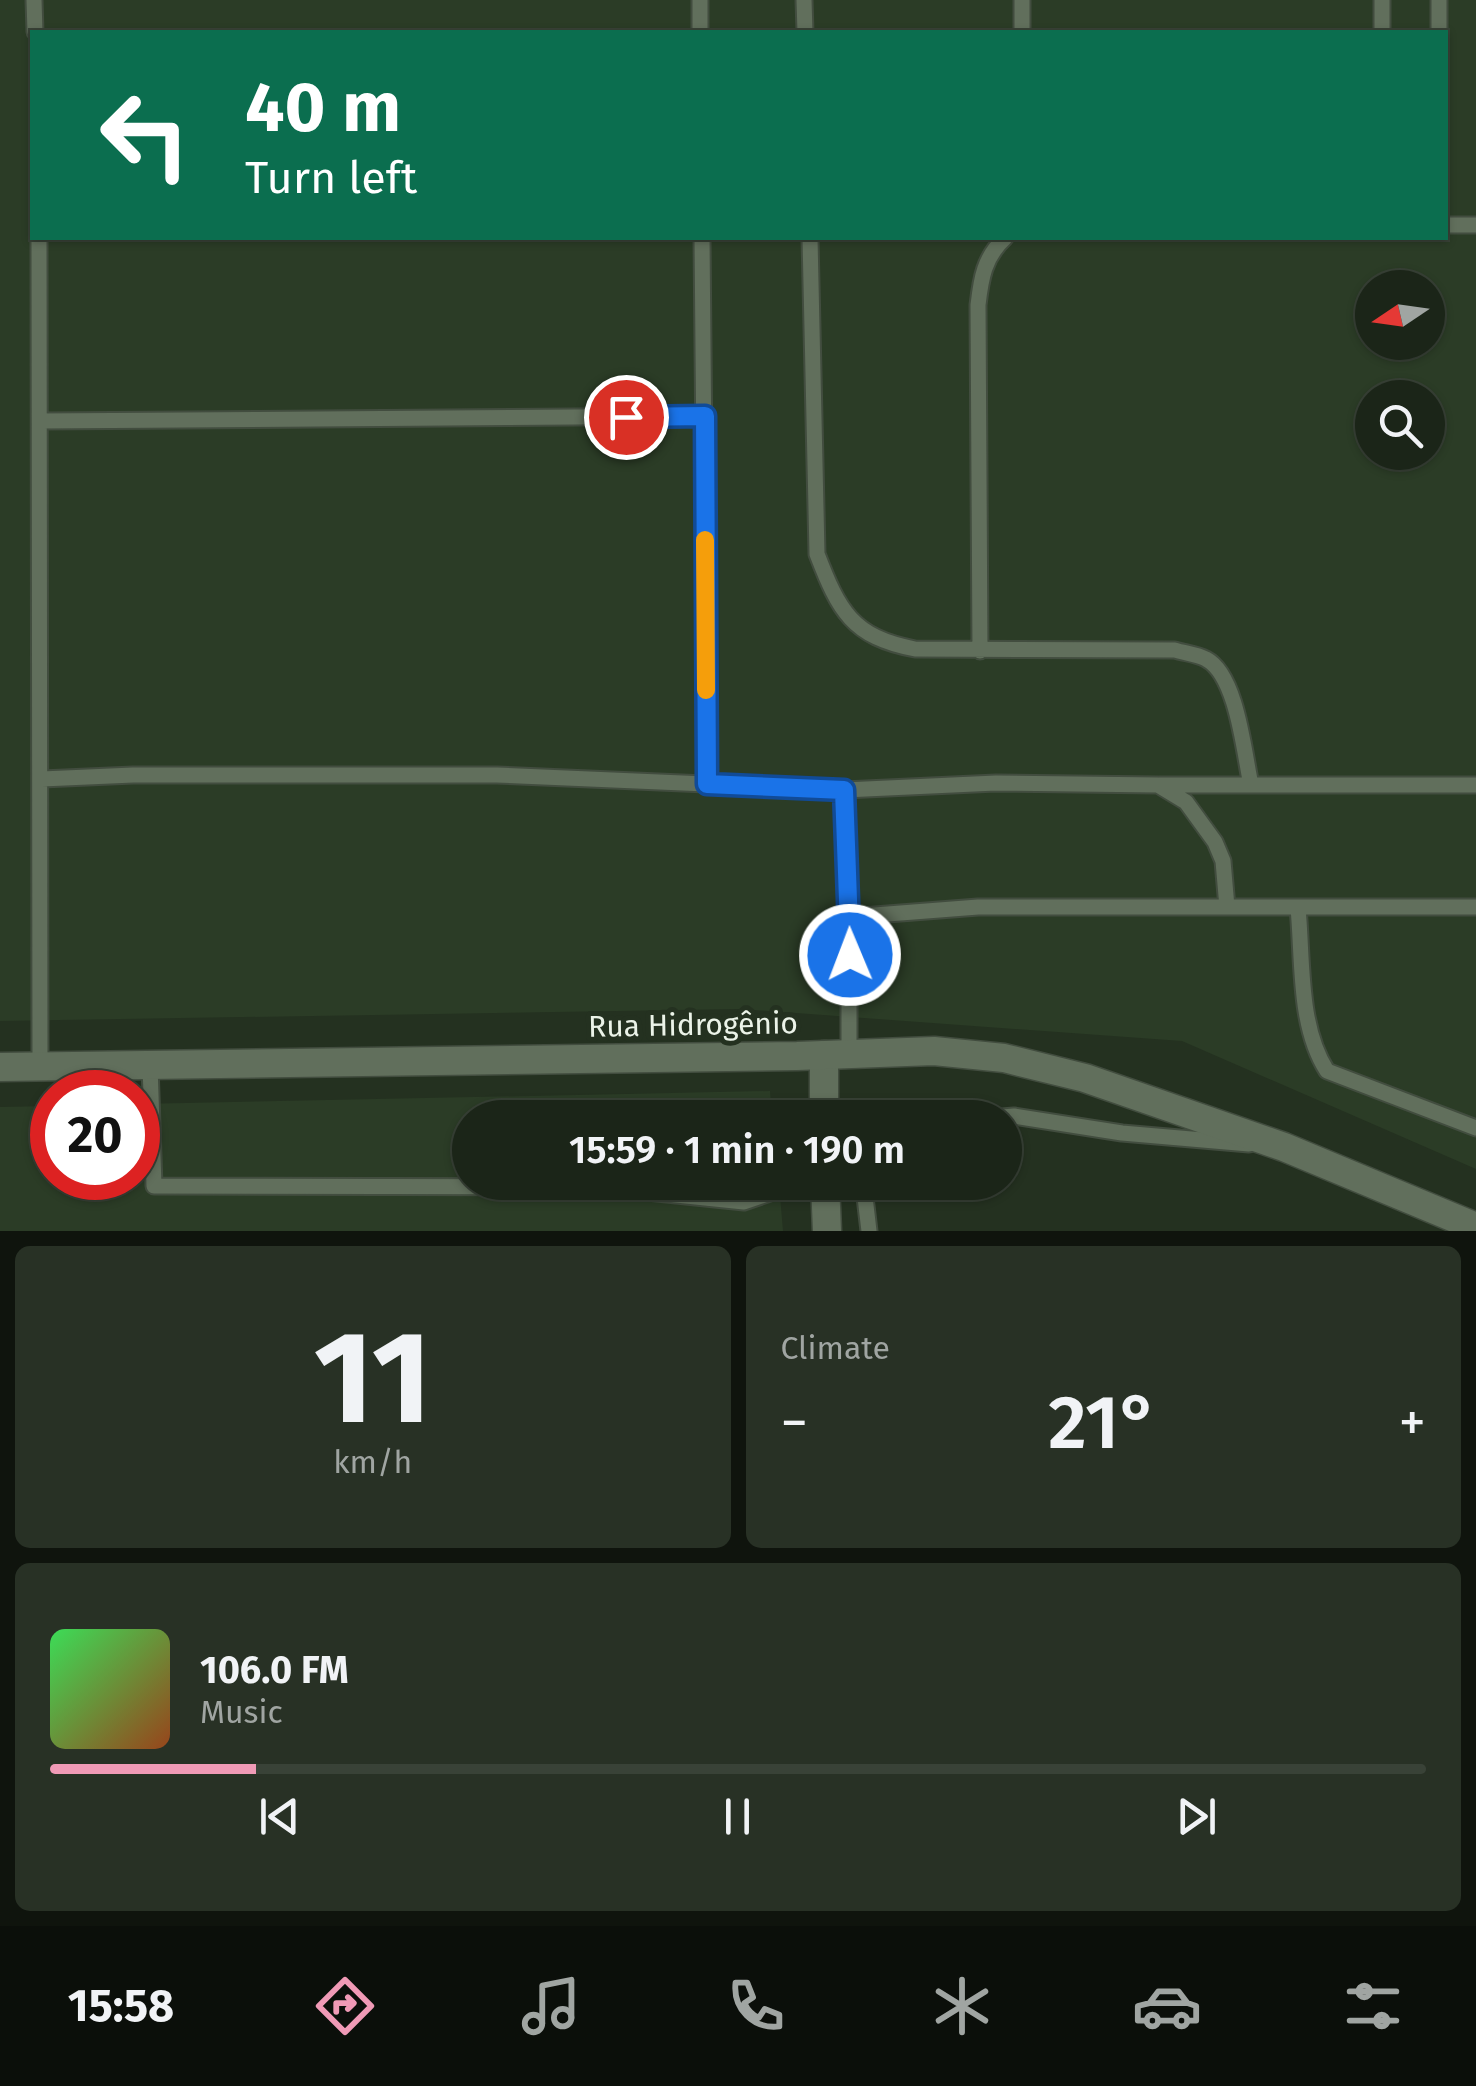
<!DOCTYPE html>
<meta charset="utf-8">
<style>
body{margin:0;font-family:"Fira Sans",sans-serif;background:#283125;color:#f1f3f6;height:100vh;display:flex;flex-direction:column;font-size:38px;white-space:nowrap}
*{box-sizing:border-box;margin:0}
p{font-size:32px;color:#a0a5a2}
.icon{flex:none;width:55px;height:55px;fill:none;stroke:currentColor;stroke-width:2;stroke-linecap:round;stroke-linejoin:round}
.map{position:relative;height:1231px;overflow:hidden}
.details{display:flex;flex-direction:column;gap:15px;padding:15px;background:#0f140d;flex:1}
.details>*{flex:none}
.banner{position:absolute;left:30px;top:30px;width:1418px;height:210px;border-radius:0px;box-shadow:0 2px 8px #0004,0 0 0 2px #394237;background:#0b6e4f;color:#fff;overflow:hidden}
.needle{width:65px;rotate:257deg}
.tools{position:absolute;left:1355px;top:270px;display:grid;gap:20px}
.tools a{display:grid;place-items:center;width:90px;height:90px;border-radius:50%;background:#1b2518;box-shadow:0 2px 8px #0004,0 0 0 2px #394237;font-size:50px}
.speed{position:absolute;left:30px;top:1070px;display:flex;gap:20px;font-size:50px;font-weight:700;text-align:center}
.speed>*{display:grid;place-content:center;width:130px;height:130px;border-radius:50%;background:#1b2518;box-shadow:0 2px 8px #0004,0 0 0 2px #394237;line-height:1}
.speed .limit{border:15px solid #d22;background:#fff;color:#111}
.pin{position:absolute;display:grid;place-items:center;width:85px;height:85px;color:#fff;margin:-42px;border:5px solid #fff;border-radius:50%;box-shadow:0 2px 10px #0007}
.me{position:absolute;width:110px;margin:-55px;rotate:359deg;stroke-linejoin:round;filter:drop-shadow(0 0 8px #0008)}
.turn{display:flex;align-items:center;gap:35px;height:210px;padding:0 50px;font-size:45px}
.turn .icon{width:130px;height:130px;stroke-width:2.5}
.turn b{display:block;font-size:70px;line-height:85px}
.big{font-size:75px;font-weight:600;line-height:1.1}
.details .tile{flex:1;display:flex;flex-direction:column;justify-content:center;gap:15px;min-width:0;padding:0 35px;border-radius:15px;background:#283125}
.details .dial{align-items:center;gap:0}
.dial b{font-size:130px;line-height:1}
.song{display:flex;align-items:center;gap:30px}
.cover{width:120px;height:120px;border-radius:15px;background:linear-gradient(135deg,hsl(130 70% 55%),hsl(20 70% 35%))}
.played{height:10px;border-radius:5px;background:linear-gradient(90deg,#f09ab6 15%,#394237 15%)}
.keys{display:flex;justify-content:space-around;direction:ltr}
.heat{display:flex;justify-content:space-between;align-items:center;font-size:55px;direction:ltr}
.details .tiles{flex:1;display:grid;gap:15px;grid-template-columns:1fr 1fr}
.tile:last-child{grid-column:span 2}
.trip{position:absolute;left:452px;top:1100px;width:570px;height:100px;border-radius:50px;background:#1b2518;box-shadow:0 2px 8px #0004,0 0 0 2px #394237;font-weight:600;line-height:100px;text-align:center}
.tab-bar{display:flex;height:160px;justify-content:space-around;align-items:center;background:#0b0f0a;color:#a0a5a2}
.tab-bar .icon{width:70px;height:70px}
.tab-bar .selected{color:#f09ab6}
.tab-bar b{font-size:45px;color:#f1f3f6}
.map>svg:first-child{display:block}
.built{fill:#2b3c26;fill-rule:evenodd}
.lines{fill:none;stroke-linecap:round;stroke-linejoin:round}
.service-casing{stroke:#424d3f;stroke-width:19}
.minor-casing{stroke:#424d3f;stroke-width:31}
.tertiary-casing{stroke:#424d3f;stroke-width:31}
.service{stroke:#616f5c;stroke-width:15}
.minor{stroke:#616f5c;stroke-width:28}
.tertiary{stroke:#616f5c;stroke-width:28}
.route-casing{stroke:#114b97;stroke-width:25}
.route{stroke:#1a73e8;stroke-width:18}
.slow{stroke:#f59e0b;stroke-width:18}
.labels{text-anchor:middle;stroke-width:10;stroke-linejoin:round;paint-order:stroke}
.street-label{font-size:30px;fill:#ebf3e8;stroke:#243120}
</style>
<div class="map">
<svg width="1476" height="1231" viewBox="0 0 1476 1231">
<rect width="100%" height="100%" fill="#243120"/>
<path class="built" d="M0,0h1476v1169l-294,-128 -442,-32 -740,12zM32,32h1413v206h-1413zM1372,288h56v54h-56zM1372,398h56v54h-56z
M770,1091l2,26 -302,1v64l309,1 4,48h-783v-124l52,-1v72h86v-74z"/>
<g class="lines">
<g class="service-casing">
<path id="service" d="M34,0l1,32
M804,0l1,32
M1022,0v32
M1439,0v32
M700,32v-32
M1382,32v-32
M1445,225h31
M39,238l1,828
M702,238l5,546
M810,238l7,316c22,57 35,83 98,95l260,1c9,3 22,4 31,9 31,16 38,94 45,126
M40,421l665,-5
M980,651l-2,-346c3,-26 6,-48 27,-67
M42,779l91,-4h364l347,15 152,-7 162,2 28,17 29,40 8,19 4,46
M1160,785h316
M844,790l5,127
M1298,908c5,52 0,118 29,163l149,57
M849,1054v-137l129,-10h498
M150,1065l4,121 445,1 145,15 58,-20
M990,1118l24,-2 108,17 127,11
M867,1182l-2,15 4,34"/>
</g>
<g class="minor-casing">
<path id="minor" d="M824,1055v63
M825,1182l2,49"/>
</g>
<g class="tertiary-casing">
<path id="tertiary" d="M0,1067l797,-11 137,-5 70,7 81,20 199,69 192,80"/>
</g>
<use href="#service" class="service"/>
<use href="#minor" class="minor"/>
<use href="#tertiary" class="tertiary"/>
</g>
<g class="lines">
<g class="route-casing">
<path id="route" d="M626,417l79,-1 2,368 137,6 6,165"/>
</g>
<use href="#route" class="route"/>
<path class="slow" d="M705,540l1,150"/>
</g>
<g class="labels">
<g class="street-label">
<text transform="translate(693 1025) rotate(-1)" y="10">Rua Hidrogênio</text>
</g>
</g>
</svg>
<div class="tools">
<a><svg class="needle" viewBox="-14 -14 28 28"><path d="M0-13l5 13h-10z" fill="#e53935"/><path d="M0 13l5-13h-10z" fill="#a0a5a2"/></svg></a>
<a><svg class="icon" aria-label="search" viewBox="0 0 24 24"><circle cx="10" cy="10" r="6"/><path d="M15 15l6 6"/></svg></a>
</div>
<div class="speed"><div class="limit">20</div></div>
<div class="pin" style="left:626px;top:417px;background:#d93025"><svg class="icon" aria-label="arrive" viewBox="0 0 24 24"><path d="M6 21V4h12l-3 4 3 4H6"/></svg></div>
<svg class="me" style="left:850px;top:955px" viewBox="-20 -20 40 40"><circle r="17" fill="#1a73e8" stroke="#fff" stroke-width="3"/><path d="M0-11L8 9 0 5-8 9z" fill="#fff"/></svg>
<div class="trip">15:59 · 1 min · 190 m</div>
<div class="banner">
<div class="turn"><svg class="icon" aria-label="left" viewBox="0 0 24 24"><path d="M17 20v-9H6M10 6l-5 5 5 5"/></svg><div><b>40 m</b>Turn left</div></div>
</div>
</div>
<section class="details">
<div class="tiles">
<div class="tile dial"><b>11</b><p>km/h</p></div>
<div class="tile"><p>Climate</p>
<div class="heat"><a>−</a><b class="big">21°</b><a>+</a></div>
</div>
<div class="tile">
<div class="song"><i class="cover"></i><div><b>106.0 FM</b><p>Music</p></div></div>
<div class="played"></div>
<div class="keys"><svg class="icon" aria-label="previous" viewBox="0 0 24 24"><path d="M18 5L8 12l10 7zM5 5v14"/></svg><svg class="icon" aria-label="pause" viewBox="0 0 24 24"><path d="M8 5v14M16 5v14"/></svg><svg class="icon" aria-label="next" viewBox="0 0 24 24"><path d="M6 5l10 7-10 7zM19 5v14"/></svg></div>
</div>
</div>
</section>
<nav class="tab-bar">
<b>15:58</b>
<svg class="icon selected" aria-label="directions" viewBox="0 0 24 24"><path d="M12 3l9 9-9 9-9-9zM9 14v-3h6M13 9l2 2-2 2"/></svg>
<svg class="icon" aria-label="music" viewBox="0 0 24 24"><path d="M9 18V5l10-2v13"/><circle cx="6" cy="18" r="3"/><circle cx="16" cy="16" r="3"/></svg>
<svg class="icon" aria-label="phone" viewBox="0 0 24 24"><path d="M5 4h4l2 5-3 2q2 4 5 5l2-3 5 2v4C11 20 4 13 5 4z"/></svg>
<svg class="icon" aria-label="climate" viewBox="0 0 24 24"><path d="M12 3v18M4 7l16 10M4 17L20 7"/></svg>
<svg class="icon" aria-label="car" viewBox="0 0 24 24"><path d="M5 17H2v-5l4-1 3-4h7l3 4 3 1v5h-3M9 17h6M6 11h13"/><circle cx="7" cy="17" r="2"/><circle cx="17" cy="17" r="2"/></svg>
<svg class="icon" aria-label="filters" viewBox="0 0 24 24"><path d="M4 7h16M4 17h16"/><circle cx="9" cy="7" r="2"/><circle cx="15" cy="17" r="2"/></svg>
</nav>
